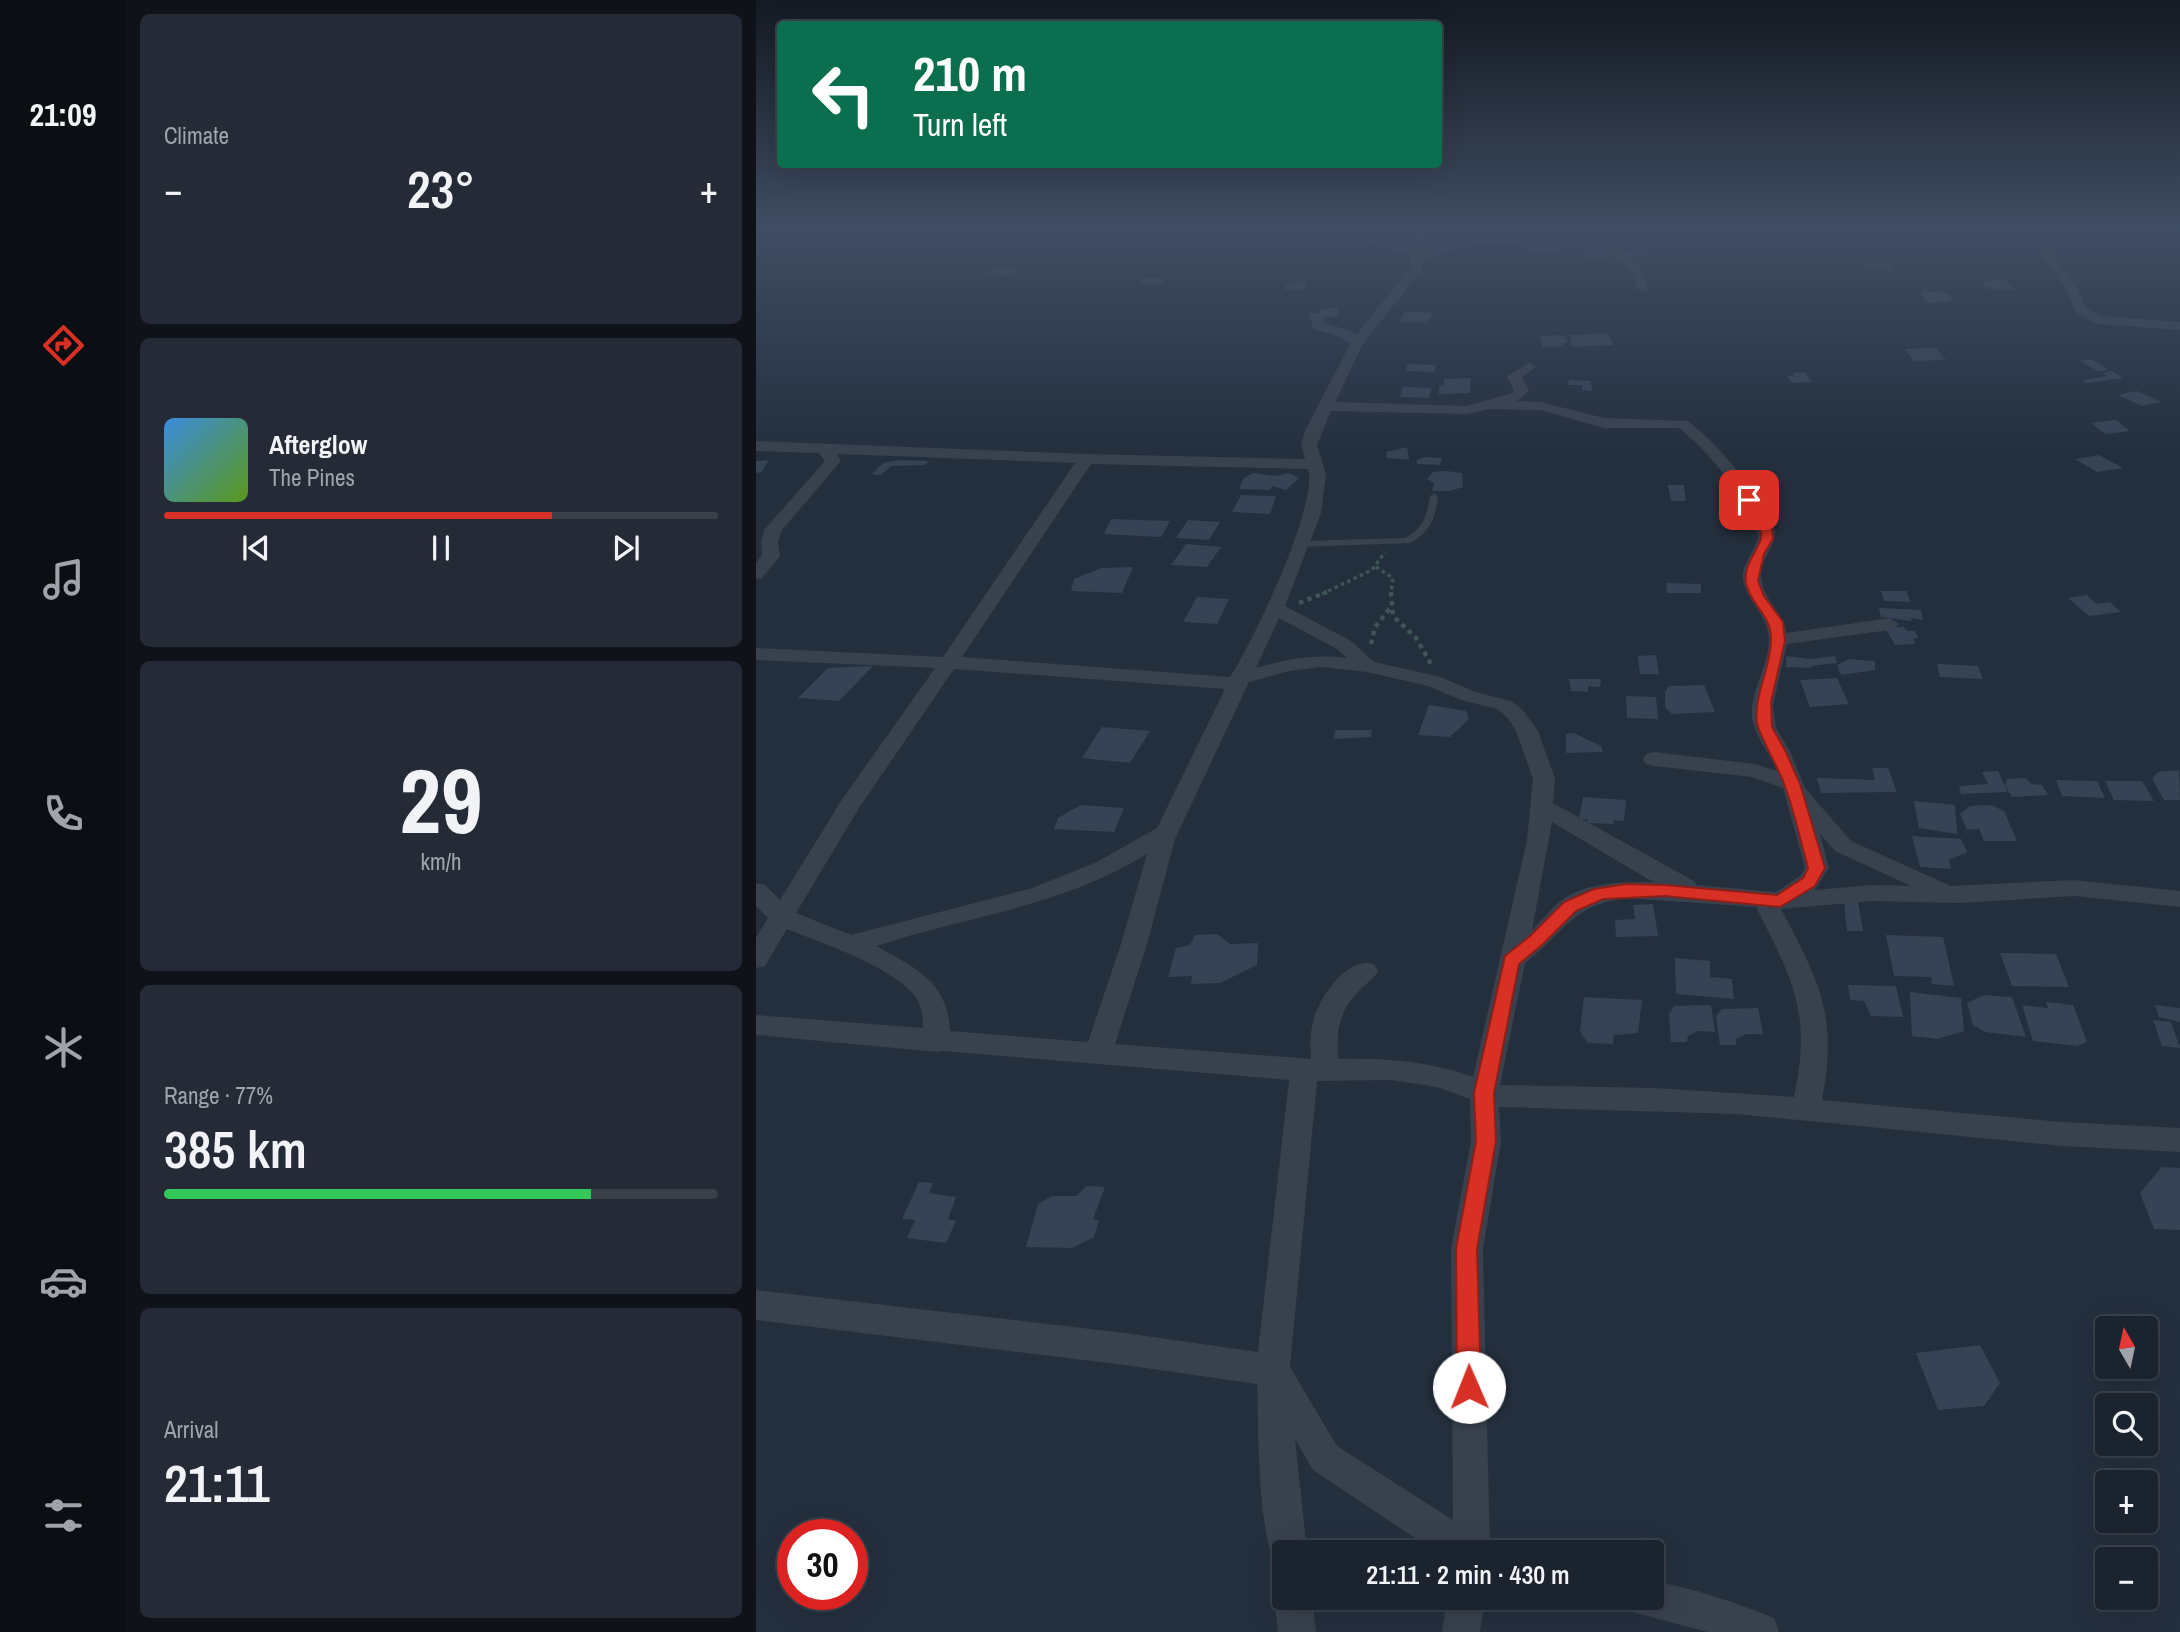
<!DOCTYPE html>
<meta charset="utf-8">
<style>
body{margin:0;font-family:"Archivo Narrow",sans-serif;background:#242b36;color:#f1f3f6;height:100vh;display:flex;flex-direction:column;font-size:26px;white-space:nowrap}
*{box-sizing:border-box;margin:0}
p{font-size:23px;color:#a0a4aa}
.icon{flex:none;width:38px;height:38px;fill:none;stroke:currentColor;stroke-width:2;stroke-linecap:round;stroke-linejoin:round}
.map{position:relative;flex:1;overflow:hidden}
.side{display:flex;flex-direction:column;gap:14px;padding:14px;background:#0f1319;width:630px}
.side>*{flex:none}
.top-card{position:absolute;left:21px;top:21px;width:665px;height:147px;border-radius:7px;box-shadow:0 7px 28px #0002,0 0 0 2px #39404a;background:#0b6e4f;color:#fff;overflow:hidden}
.needle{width:46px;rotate:351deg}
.buttons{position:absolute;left:1339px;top:1316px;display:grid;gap:14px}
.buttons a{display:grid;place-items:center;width:63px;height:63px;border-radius:7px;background:#1b232e;box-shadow:0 7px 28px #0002,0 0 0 2px #39404a;font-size:35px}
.speed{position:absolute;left:21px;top:1519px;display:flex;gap:14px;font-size:35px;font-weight:700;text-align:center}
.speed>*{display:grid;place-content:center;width:91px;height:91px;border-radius:50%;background:#1b232e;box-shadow:0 7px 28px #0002,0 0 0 2px #39404a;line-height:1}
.speed .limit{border:10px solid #d22;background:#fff;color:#111}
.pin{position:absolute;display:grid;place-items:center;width:60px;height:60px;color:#fff;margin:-30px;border-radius:14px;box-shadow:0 4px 10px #0006}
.me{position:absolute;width:77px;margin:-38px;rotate:359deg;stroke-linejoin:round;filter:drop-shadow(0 0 5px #0008)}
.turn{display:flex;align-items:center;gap:24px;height:147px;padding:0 21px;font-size:32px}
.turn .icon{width:91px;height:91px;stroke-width:2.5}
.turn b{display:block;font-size:49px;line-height:60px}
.big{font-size:52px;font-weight:600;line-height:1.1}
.side .tile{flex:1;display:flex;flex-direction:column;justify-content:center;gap:10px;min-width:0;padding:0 24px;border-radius:10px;background:#242b36}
.side .dial{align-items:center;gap:0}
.dial b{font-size:91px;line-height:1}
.song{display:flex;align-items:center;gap:21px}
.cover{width:84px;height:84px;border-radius:10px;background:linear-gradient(135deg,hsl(210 70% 55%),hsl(90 70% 35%))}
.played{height:7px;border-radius:4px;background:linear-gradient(90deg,#d93025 70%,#39404a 70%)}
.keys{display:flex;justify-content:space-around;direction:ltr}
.heat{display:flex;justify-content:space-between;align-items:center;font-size:38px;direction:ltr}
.charge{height:10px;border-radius:5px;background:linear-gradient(90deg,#34c759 77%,#39404a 0)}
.trip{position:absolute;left:516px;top:1540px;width:392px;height:70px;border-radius:7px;background:#1b232e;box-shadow:0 7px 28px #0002,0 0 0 2px #39404a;font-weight:600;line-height:70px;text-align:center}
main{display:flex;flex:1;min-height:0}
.tab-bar{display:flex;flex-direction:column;width:126px;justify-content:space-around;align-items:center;background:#0b0e12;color:#a0a4aa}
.tab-bar .icon{width:49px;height:49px}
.tab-bar .current{color:#d93025}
.tab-bar b{font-size:32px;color:#f1f3f6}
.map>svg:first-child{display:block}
.building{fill:#364354}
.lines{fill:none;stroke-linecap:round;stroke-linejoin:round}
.path-far1{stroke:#3f5557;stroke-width:3.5;stroke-dasharray:3.5 3.5;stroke-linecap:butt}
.path{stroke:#3f5557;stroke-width:4.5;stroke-dasharray:4.5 4.5;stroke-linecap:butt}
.lane{fill:#38414e;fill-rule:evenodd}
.street{fill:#38414e;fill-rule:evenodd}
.route{fill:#d93025;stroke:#8d1f18;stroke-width:2}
</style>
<main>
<nav class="tab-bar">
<b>21:09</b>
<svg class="icon current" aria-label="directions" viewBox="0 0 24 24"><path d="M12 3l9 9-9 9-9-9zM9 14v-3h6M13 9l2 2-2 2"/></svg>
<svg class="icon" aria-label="music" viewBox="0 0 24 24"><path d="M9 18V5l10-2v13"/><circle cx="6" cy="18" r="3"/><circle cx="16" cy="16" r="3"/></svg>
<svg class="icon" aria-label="phone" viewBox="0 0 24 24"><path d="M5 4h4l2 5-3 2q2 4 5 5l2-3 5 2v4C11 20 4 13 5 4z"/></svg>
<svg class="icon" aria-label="climate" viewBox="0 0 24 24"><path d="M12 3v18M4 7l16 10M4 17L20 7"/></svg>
<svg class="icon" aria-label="car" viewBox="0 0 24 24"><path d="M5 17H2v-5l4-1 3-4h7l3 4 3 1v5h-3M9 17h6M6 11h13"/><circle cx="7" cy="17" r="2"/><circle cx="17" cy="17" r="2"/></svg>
<svg class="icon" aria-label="filters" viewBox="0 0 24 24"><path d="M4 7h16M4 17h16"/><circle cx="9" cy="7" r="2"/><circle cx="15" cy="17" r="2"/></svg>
</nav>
<section class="side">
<div class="tile"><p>Climate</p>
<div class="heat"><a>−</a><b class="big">23°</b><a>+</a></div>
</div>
<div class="tile">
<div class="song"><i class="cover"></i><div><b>Afterglow</b><p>The Pines</p></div></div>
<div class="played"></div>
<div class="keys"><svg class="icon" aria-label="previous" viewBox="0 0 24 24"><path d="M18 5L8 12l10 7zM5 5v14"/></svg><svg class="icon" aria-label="pause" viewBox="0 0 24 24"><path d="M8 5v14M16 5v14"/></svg><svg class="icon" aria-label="next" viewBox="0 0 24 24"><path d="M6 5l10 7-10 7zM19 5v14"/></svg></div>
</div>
<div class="tile dial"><b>29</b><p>km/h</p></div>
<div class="tile"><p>Range · 77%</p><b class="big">385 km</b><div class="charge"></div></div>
<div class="tile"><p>Arrival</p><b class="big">21:11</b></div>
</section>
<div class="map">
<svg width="1424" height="1632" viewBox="0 0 1424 1632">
<rect width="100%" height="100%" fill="#242f3e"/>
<path class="building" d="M742,225h23v6l-24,-1z
M865,251l27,3 2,3h-27z
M826,253h25l2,7 -24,1z
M1108,264h25l4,8 -28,-5z
M240,266l23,2 -11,8 -22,-2z
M387,278h21l-3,6h-21z
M1248,279l11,11 -28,-1 -6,-7z
M549,282l1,7 -21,1v-4z
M1167,291l25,2 4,4h-4l5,4 -26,2 -7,-10z
M582,308v9h-19v-8z
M655,311l22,2 -6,10 -28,-1 5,-9z
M852,333l5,12 -41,2 -2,-12z
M809,335l2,8h-5l1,3 -20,1 -3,-11z
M1180,348l10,12 -32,1 -10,-12z
M1335,359l18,11 -11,1 -18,-10z
M652,364l28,1 -2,7 -29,-1z
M1356,371l11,7 -36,5 -5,-3 26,-4 -6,-3z
M1049,372l7,10 -20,1 -5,-7h8l-2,-3z
M715,378l-1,15 -31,1v-8h4l1,-7z
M813,380l22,1 1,10 -10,-1v-5h-14z
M647,387l28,1 -2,10 -29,-1z
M1381,391l24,11 -19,4 -24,-11z
M1360,420l14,11 -25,3 -14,-11z
M651,447l2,13 -22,-2 -1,-6z
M1343,455l24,13 -26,4 -22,-13z
M669,457l17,1 -2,7 -23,-1v-4z
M13,460l-7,12 -6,1v-12z
M143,460l30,1 -4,4 -34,1 -10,9 -9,-1 11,-11z
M690,471l16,2 1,14 -13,4h-18l2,-8 -7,-4 6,-7z
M497,473l22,3 14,-3 10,5 -13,12 -14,-4 -2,4 -31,-1 5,-11z
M912,485h16l2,16h-15z
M485,495l35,1 -6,18 -38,-2z
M355,519l59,2 -9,16 -57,-3z
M432,520l32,2 -11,18 -33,-2z
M430,544l35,3 -14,20 -36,-2z
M377,567l-11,26 -51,-2 3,-12 27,-11z
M910,583l35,1v9h-34z
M1125,591h25l5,11 -27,-1z
M1331,595l10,9 13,-2 11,10 -32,4 -21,-18z
M441,597l32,2 -12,25 -34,-2z
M1123,608l42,2 2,10 -12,-2 1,3 -31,-4z
M1148,627l3,4h7l5,6 -6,2 2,5 -20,1 -10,-17z
M900,655l3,19h-19l-2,-18z
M1030,656l23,3 26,-3 2,7 -26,3 1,2 -26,-1z
M1093,659l26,2v9l-34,5 -4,-10z
M1181,664l41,2 5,13 -43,-2z
M117,666l-34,35 -41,-3 30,-30z
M1081,678l12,26 -39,3 -10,-27z
M813,679h32l-1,8 -12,-1v6l-17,-1z
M948,685l11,27 -43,2 -7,-7v-15l4,-6z
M870,696l30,1 2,22 -31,-1z
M673,705l37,6 3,8 -19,18 -32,-2z
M346,727l48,4 -20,32 -48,-5z
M579,730h37l-1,7 -37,2z
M818,733l27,13 2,6 -37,1v-19z
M1116,768h16l9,24 -76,1 -4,-15 58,2z
M1423,770l1,30h-16l-12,-21 6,-7z
M1242,771l7,15 2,-7 19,-1 5,6 11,1 6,10 -36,2 -7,-11 2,6 -46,2 -2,-8 29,-2 -6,-12z
M1300,780l41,1 8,17 -43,-2z
M1349,781h37l12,20 -40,-1z
M827,797l43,3 -2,21 -10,-1 -1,4 -25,-1 -1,-4h-8z
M1158,801l41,4 2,29 -38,-6z
M325,805l43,3 -10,24 -60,-3 4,-11z
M1235,805l13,6 13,30h-33l-5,-12 -12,1 -7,-16 10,-8z
M1156,836l49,3 6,13 -18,8 2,9 -31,-2z
M1102,902l5,29h-16l-3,-28z
M897,904l5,32 -42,1 -1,-17 20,-1 -2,-14z
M461,934l13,10 28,-1 -1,22 -37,18 -29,1 1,-8 -24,1 8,-29 14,-3 5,-10z
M1130,935l57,2 11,49 -22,-2 -1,-7 -37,-1z
M1244,953l56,1 13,33 -57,-1z
M919,958l35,3v16l22,2 2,20 -58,-5z
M1092,985l48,1 7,31 -32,-1 -7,-15 -14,-1z
M1154,992l51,6 3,33 -27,8 -25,-3z
M1228,995l28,2 14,40 -41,-5 -12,-7 -6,-22z
M828,997l58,3 -4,33 -24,2 -1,9 -25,-1 -8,-11z
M1290,1002l27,3 14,37 -10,4 -44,-5 -11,-36 26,3z
M955,1005l4,27 -17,-1 -10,5 -1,6h-16l-2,-28 5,-8z
M1399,1005l25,3v14l-21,-5z
M1002,1008l5,26h-17l-10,5v6h-16l-4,-29 6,-7z
M1397,1020l18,2 9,26 -18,-2z
M1406,1167l18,1v62l-26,-1 -14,-36z
M163,1182l14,1 -4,10 27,4 -8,22 8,2 -10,22 -39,-5 8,-18 -13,-1z
M330,1186l19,1 -12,32 6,1 -5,17 -22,11 -46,-1 12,-43 14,-8h25z
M1224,1345l20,38 -16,23 -46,4 -22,-57z"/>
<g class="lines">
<path class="path-far1" d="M620,567l17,11 -2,16
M566,594l50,-24 13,-18"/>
<path class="path" d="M635,592l2,24 23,22 15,26
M543,603l28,-11
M615,644l4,-17 16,-20"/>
<path class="lane" d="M678,493l4,3c-2,21 -8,37 -28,47l-110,4 -5,-3 5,-3 105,-3c18,-9 22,-23 25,-42z"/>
<path class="street" d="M0,225h53l-5,3 -48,1z
M561,225h17l78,24 9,-24h12l-11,27c38,-12 84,-24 120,-5l34,-8 31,7 32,18 10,25 -6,4c-10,-4 -7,-15 -13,-23 -9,-14 -46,-27 -61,-24 -10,2 -17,8 -27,9 -8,-2 -13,-7 -20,-10 -27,-7 -75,5 -100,15v9l-59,75 -28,58 132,4 45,-13 2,-3 -7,-14 22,-13 7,4 -14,10 7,14 -12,10 23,1 64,16 84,3c35,27 65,67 86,107 4,19 -14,29 -13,48 1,22 21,36 26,57l103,-15 9,6 -9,6 -103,14 -14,62 3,22 14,23 15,37 46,53 100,45 123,-6 106,11v16l-106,-11 -114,7 -88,-2 -91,8c39,74 57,106 41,191l240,22 118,6v24l-118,-6 -325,-32 -238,-7 2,34 -18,108 7,303h-54l-123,-82 -18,-31 12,113h-23v17l-9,-4c-18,-43 -16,-132 -18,-181l-132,-19 -369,-45v-30l369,43 133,19 31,-272 -347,-29 -5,1 -181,-17v-20l167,13c0,-10 -1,-22 -7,-31 -23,-30 -94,-54 -129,-68l-22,37 -9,2v-30l12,-20 -12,-12v-23l9,2 15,15 61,-99 94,-133 -179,-8v-12l187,9 132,-194 -238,-9 4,7 -59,69 -4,11 2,15 -18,22 -6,1v-16l6,-8 -1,-14 3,-11 61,-69 -6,-8 -63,-2v-10l330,13 219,5 -4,-14 4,-14 45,-87 -9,-7 -27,-8 -5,-13 1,-3h10l5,10 26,8 5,4 56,-69 -3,-10zM734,409l50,1 64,18h75c29,23 73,74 79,110 -3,12 -13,22 -15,35 -2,23 21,37 25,59 5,29 -18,56 -16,85 2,19 18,36 25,54l-22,-7 -101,-12 -8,2 -3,5 3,5 8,2 98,11 31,11 22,80 -5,8 -24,16 -80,-7 -2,-4 -141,-78 2,-24 -17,-48 -15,-21 -12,-9 -36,-9 -34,-15 -67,-15 -23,-21 -66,-35 36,-93 5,-39 -9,-29 14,-34 136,3zM335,464l217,5c11,35 -56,175 -78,208l-268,-20zM523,618l58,31 10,9c-33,-4 -60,1 -91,10zM565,667l46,5 61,14 33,14 36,9 11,9 8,13 17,48 -6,61 -54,237c-45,-16 -87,-19 -135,-18 -2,-27 1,-49 21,-68 6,-7 14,-11 19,-20l-4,-7c-26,-7 -51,29 -59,51 -5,14 -5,29 -4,44l-196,-15 32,-100 28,-105 74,-157 40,-11zM198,669l271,20 -68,139 -60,34 -65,26 -181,47 -55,-22 63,-105zM796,822l96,57 7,3c-31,0 -70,-1 -96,20 -9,8 -18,19 -27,28zM1064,834l15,17 76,35 -39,-1 -57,5 14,-22zM391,854l-26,90 -33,98 -138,-11c-2,-50 -36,-64 -74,-85 97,-32 180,-37 271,-92zM870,898l130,9c37,73 56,106 38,190l-139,-9 -155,-3 25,-122c40,-31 47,-58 101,-65zM635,1080l46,7 33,12 1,42 -20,108 2,271 -116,-74 -47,-79 27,-286z
M1263,225h11l48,64 8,19 14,8 80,6v8l-83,-6 -21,-11 -10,-24z
M896,1581c42,7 82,21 122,37l5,14h-71l-80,-21 -6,-13h30z
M528,1583v15h28l4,34h-38l-4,-34 6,-13z
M691,1598h38l-5,34h-38z"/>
</g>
<linearGradient id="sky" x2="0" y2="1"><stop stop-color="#141a22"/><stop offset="0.5" stop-color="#3f4d63"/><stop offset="1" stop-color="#3f4d63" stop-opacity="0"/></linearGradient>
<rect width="1424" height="454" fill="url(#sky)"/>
<path class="route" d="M993,496l4,1 19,32 1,10 -9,15 -6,27 6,15 19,26 2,19 -14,61 1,25 13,23 15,34 25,84 -10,18 -35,21 -115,-11 -62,3 -27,12 -34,34 -23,19 -25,129 2,48 -19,108 4,138 -4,8 -8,3 -8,-3 -4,-8 -1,-138 20,-108 -2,-48 31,-137 25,-20 34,-34 30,-13 32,-5 39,1 112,10 26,-17 5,-10c-8,-29 -14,-59 -25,-87 -5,-13 -25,-49 -26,-58 -3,-30 14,-55 14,-83 1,-25 -21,-35 -25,-57 -3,-18 12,-32 15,-45 2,-12 -12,-28 -18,-38z"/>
</svg>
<div class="buttons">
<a><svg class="needle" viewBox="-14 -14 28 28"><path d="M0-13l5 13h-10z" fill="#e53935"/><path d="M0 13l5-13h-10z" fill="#a0a4aa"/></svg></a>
<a><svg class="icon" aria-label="search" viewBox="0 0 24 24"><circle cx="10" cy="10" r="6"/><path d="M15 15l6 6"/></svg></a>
<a>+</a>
<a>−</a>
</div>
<div class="speed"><div class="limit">30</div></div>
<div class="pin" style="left:993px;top:500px;background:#d93025"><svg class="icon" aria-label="arrive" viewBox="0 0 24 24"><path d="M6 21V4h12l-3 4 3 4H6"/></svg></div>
<svg class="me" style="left:713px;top:1387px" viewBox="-20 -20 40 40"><circle r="19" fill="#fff"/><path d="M0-13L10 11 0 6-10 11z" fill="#d93025"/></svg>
<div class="trip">21:11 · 2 min · 430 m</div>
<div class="top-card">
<div class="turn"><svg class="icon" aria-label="left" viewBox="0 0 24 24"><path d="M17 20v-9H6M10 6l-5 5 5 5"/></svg><div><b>210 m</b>Turn left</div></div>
</div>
</div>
</main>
